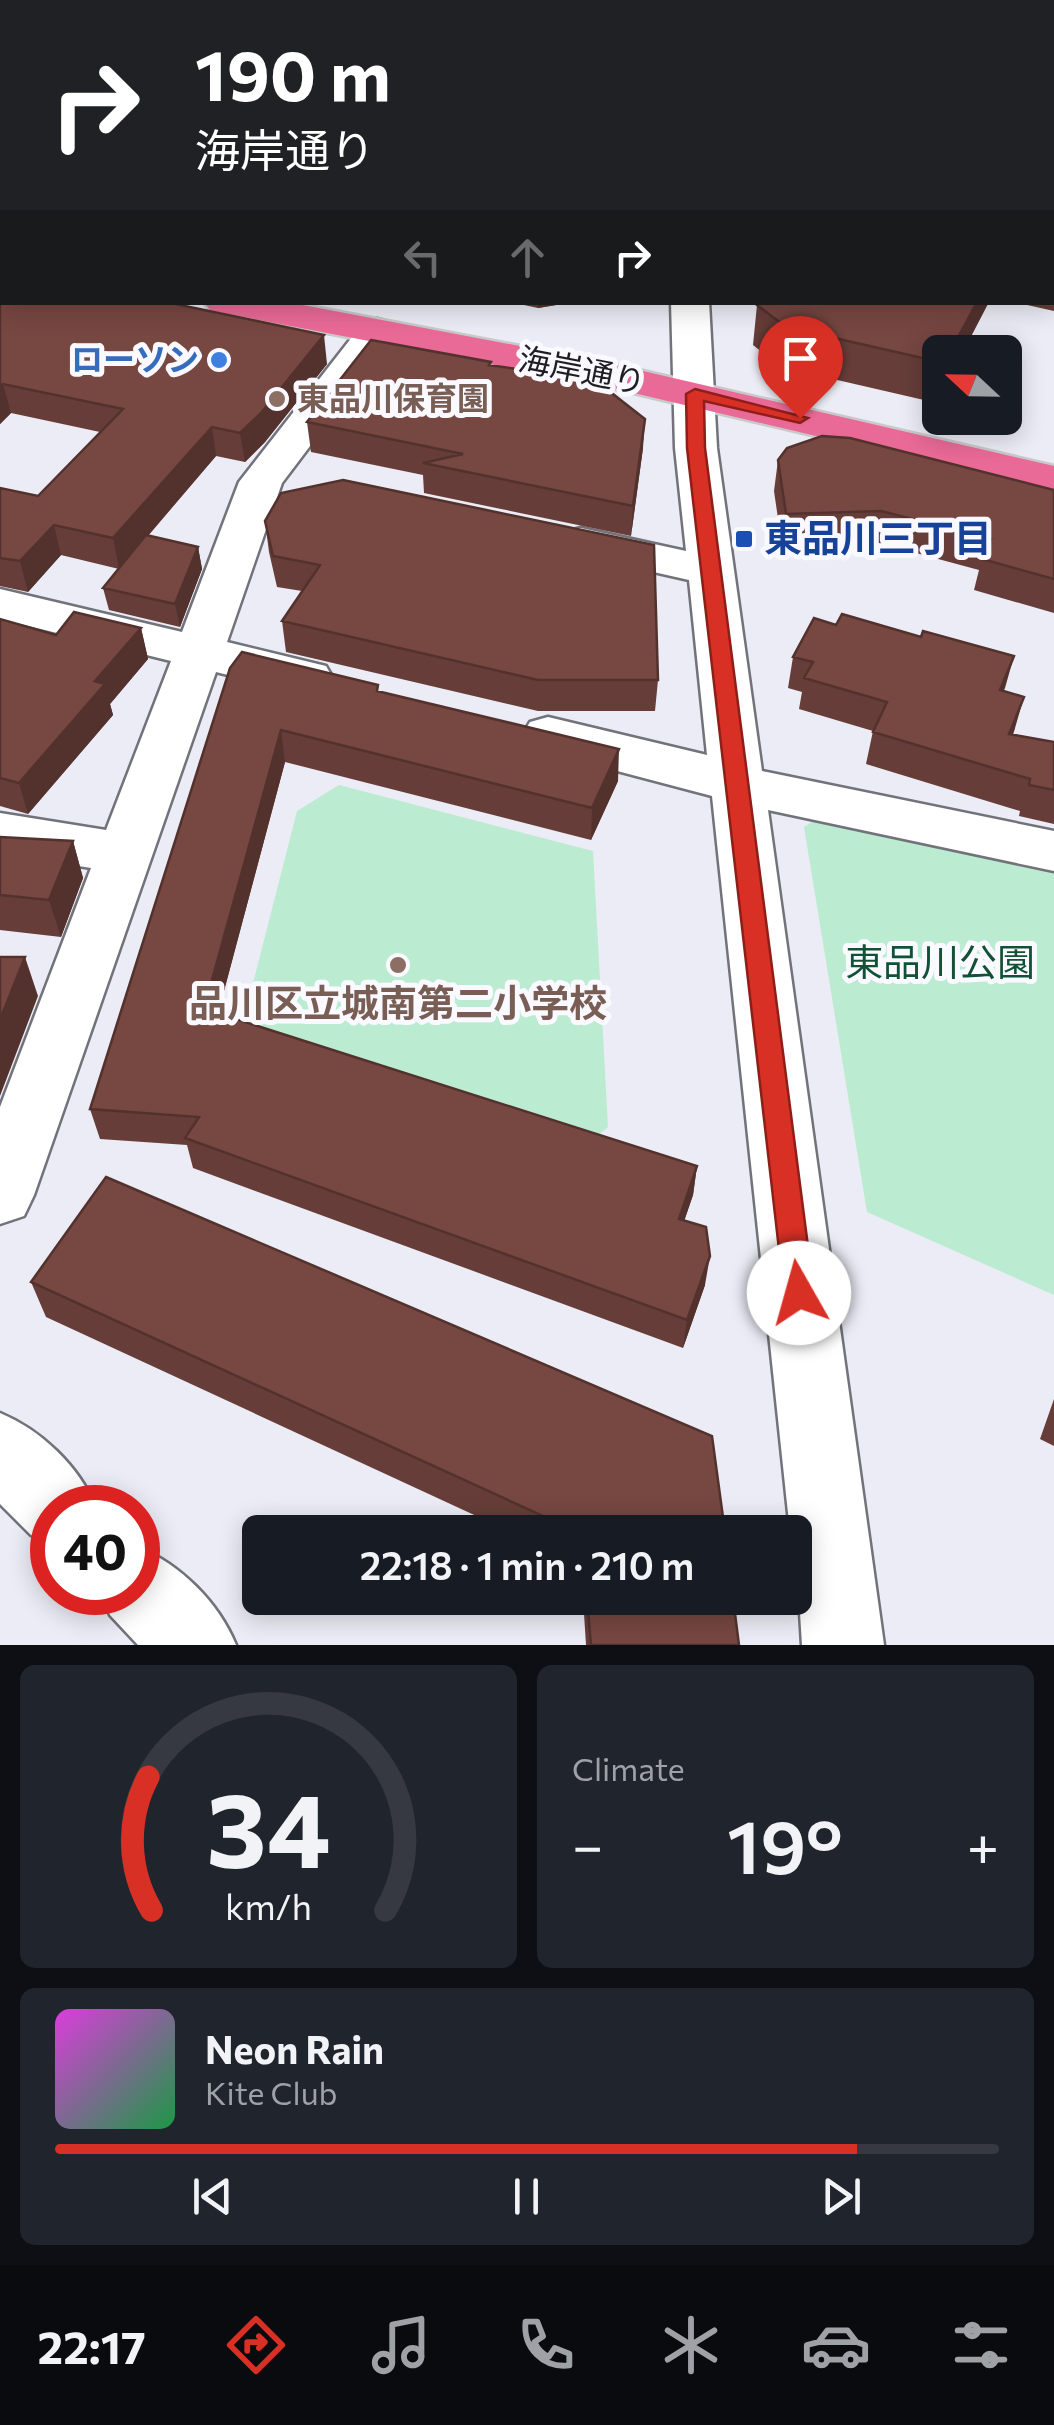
<!DOCTYPE html>
<meta charset="utf-8">
<style>
body{margin:0;font-family:Commissioner,"Noto Sans JP",sans-serif;background:#20242c;color:#f1f3f6;height:100vh;display:flex;flex-direction:column;font-size:38px;white-space:nowrap}
*{box-sizing:border-box;margin:0}
p{font-size:32px;color:#9ea1a6}
.icon{flex:none;width:55px;height:55px;fill:none;stroke:currentColor;stroke-width:2;stroke-linecap:round;stroke-linejoin:round}
.map{position:relative;height:1645px;overflow:hidden}
.details{display:flex;flex-direction:column;gap:20px;padding:20px;background:#0d0f14;flex:1}
.details>*{flex:none}
.hud{position:absolute;left:0px;top:0px;width:1055px;height:305px;box-shadow:0 5px 25px #0003;background:#202124;color:#fff;overflow:hidden}
.needle{width:65px;rotate:292deg}
.buttons{position:absolute;left:922px;top:335px;display:grid;gap:20px}
.buttons a{display:grid;place-items:center;width:100px;height:100px;border-radius:15px;background:#171b24;box-shadow:0 5px 25px #0003;font-size:50px}
.speed{position:absolute;left:30px;top:1485px;display:flex;gap:20px;font-size:50px;font-weight:700;text-align:center}
.speed>*{display:grid;place-content:center;width:130px;height:130px;border-radius:50%;background:#171b24;box-shadow:0 5px 25px #0003;line-height:1}
.speed .limit{border:15px solid #d22;background:#fff;color:#111}
.pin{position:absolute;display:grid;place-items:center;width:85px;height:85px;color:#fff;margin:-102px -42px;border-radius:50% 50% 50% 0;rotate:-45deg;box-shadow:0 0 10px #0007}
.pin .icon{rotate:45deg}
.me{position:absolute;width:110px;margin:-55px;rotate:353deg;stroke-linejoin:round;filter:drop-shadow(0 0 8px #0008)}
.turn{display:flex;align-items:center;gap:35px;height:210px;padding:0 30px;font-size:45px}
.turn .icon{width:130px;height:130px;stroke-width:2.5}
.turn b{display:block;font-size:70px;line-height:85px}
.lanes{display:flex;align-items:center;height:95px;padding:0 30px;background:#0003;justify-content:center;gap:50px;direction:ltr}
.lanes .off{opacity:.35}
.big{font-size:75px;font-weight:600;line-height:1.1}
.details .card{flex:1;display:flex;flex-direction:column;justify-content:center;gap:15px;min-width:0;padding:0 35px;border-radius:15px;background:#20242c}
.details .dial{align-items:center;gap:0}
.dial svg{height:260px;overflow:visible;fill:none;stroke:#363941;stroke-width:7;stroke-linecap:round;text-anchor:middle}
.dial text{fill:#f1f3f6;stroke:none}
.song{display:flex;align-items:center;gap:30px}
.cover{width:120px;height:120px;border-radius:15px;background:linear-gradient(135deg,hsl(300 70% 55%),hsl(140 70% 35%))}
.played{height:10px;border-radius:5px;background:linear-gradient(90deg,#d93025 85%,#363941 85%)}
.keys{display:flex;justify-content:space-around;direction:ltr}
.heat{display:flex;justify-content:space-between;align-items:center;font-size:55px;direction:ltr}
.details .tiles{flex:1;display:grid;gap:20px;grid-template-columns:1fr 1fr}
.card:last-child{grid-column:span 2}
.trip{position:absolute;left:242px;top:1515px;width:570px;height:100px;border-radius:15px;background:#171b24;box-shadow:0 5px 25px #0003;font-weight:600;line-height:100px;text-align:center}
.tab-bar{display:flex;height:160px;justify-content:space-around;align-items:center;background:#090b0e;color:#9ea1a6}
.tab-bar .icon{width:70px;height:70px}
.tab-bar .active{color:#d93025}
.tab-bar b{font-size:45px;color:#f1f3f6}
.map>svg:first-child{display:block}
.green{fill:#bbecd1}
.lines{fill:none;stroke-linecap:round;stroke-linejoin:round}
.stream{fill:#68a4b4;fill-rule:evenodd}
.minor-casing{stroke:#72727a;stroke-width:5}
.highway-casing{stroke:#c9c9ca;stroke-width:5}
.minor{fill:#fff;fill-rule:evenodd}
.highway{fill:#e96a96;fill-rule:evenodd}
.wall{fill:#663d39}
.shaded-wall{fill:#53322e}
.building{fill:#774742;stroke:#53322e;stroke-width:2.5}
.route{fill:#d93025;stroke:#8d1f18;stroke-width:2.5}
.shop-dot{fill:#3f7fe0;stroke:#f9f9ff;stroke-width:4}
.education-dot{fill:#8d6e63;stroke:#f9f9ff;stroke-width:4}
.transit-dot{fill:#1a4fb4;stroke:#f9f9ff;stroke-width:4}
.labels{text-anchor:middle;stroke-width:10;stroke-linejoin:round;paint-order:stroke}
.far-shop-label{font-size:32px;font-weight:bold;fill:#366cbe;stroke:#f9f9ff;text-anchor:end}
.far-street-label{font-size:32px;fill:#1f1f23;stroke:#f9f9ff}
.far-education-label{font-size:32px;font-weight:bold;fill:#785e54;stroke:#f9f9ff;text-anchor:start}
.transit-label{font-size:38px;font-weight:bold;fill:#164399;stroke:#f9f9ff;text-anchor:start}
.park-label{font-size:38px;fill:#115136;stroke:#f9f9ff}
.education-label{font-size:38px;font-weight:bold;fill:#785e54;stroke:#f9f9ff}
</style>
<div class="map">
<svg width="1054" height="1645" viewBox="0 0 1054 1645">
<rect width="100%" height="100%" fill="#ebecf5"/>
<path class="green" d="M339,785l254,66 15,276 -13,11 -354,-108 56,-219z
M818,818l236,50v427l-187,-83 -63,-385z"/>
<g class="lines">
<path class="stream" d="M0,82h2v4h-2z"/>
<g class="minor-casing">
<path id="minor" d="M657,0h28v2h-28z
M671,302h38l8,146 45,323 292,60v40l-286,-61 116,835h-82l-7,-113h-5l-78,-736 -182,-48 -8,-13 8,-13 18,-5 159,38 -18,-175 -124,-28 -7,-10 7,-10 16,-4 105,23 -11,-103z
M377,319l14,4 6,8 -115,152 -55,159 99,24 7,12 -7,12 -18,5 -92,-23 -182,523 -10,21 -24,8v-117l91,-239 -91,-15v-40l106,17 65,-169 -171,-42v-30l182,43 57,-150 124,-159z
M0,1413c41,17 79,53 96,95h-44v36l-21,-9 -31,-31z
M138,1547c43,18 80,55 98,98h-98l-28,-30 -10,-23h38z"/>
</g>
<g class="highway-casing">
<path id="highway" d="M0,250l2,1v22h-2z
M204,302h83l317,60 450,104v26l-450,-106 -381,-73 -13,-3z"/>
</g>
<use href="#minor" class="minor"/>
<use href="#highway" class="highway"/>
</g>
<path class="wall" d="M220,0h368v2h-357z
M1052,94h2v217l-40,-9h38z
M0,269l327,95 -62,78 -20,20 -29,-6 -68,80 50,11 4,22 -22,58 -71,-17 -6,-22 16,-19 -58,-14 -33,37 -28,-6v-98l38,8 62,-64 -89,-19 -11,11z
M510,302h64l-36,6z
M757,305l183,47v45l-3,6 -156,-36 -28,-22z
M491,365l152,83 -12,88 -207,-43 -1,-18 -112,-23 -4,-30z
M778,460l276,30v123l-80,-23 5,-20 -104,-28 -93,4 -8,-55z
M265,521l393,159 -3,31h-117l-252,-59 -4,-31 20,-30 -25,-4 -8,-35z
M0,619l56,16 85,-7 7,31 -38,45 3,11 -85,99 -28,-8z
M793,657l211,34 11,37 -2,7 41,7v82l-35,-8 1,-5 -154,-47 7,-33 -74,-22 3,-17 -14,-4z
M230,668l149,24 239,89 -27,59 -306,-78 -67,251 479,153 -4,29 -9,26 21,64 -22,63 -490,-180 -6,-23 -87,-6 -10,-30z
M0,837l73,4 10,37 -22,59 -61,-7z
M31,1282l694,250h-214l-465,-215z
M1054,1399v47l-14,-7z
M583,1598h150l6,47h-153z"/>
<path class="shaded-wall" d="M565,0h23v2h-27z
M970,0h21l-2,2h-21z
M1045,0h9v11l-2,2v-11h-9z
M538,302h36l-36,6z
M977,302h12l-26,50h-13z
M324,335l3,29 -62,78 -20,20 -5,-29z
M3,384l8,29 -11,11v-37z
M645,419l-2,29 -12,88 2,-30z
M212,427l4,29 -97,113 -6,-31z
M54,525l7,30 -33,37 -8,-31z
M198,547l4,22 -22,58 -5,-23z
M141,628l7,31 -38,45 3,11 -85,99 -9,-31 76,-102z
M1014,656l-9,32 -14,33 9,-31z
M1024,697l-9,31 -15,38 9,-32z
M281,730l4,32 -74,278 -7,-31z
M619,749l-1,32 -27,59 1,-32z
M73,841l10,37 -22,59 -12,-37z
M25,957l13,39 -38,100v-76z
M697,1166l-4,29 -18,53 4,-29z
M710,1256l-5,29 -22,63 4,-28z"/>
<path class="building" d="M325,0h240l-4,2h-224z
M854,0h116l-2,2h-116z
M996,0h49l-2,2h-48z
M1052,94h2v176h-2z
M0,269h2v33h164l158,33 -63,78 -21,20 -28,-6 -99,111 -59,-13 -34,36 -20,-3v-70l38,8 85,-87 -120,-25 -3,3z
M759,302h218l-27,50h-10v10l-154,-35 -29,-22z
M371,340l120,22 -2,3 106,15 50,39 -12,87 -210,-43 40,-9 -156,-32z
M822,436l28,2 204,52v89l-72,-20 9,-20 -110,-28 -95,3 -8,-54 9,-12z
M343,480l311,65 4,135h-120l-256,-59 38,-56 -47,-9 -8,-35 16,-28z
M146,535l52,12 -23,57 -72,-16z
M74,612l67,16 -46,53 10,3 -86,99 -19,-5v-159l56,16z
M842,614l79,23 2,-6 91,25 -14,34 24,7 -15,37 45,8v48l-25,-5 1,-6 -157,-47 14,-30 -83,-24 9,-16 -20,-5 21,-39 22,7z
M242,652l136,33 -1,6 242,58 -27,59 -311,-78 -77,279 493,157 -18,53 27,8 4,29 -23,64 -502,-182 14,-21 -109,-8 140,-441z
M0,837l73,4 -24,59 -49,-5z
M0,957h25l-25,63z
M106,1177l606,259 13,96h-147l-547,-250z
M587,1598h146l6,47h-148z"/>
<path class="route" d="M695,389l113,29 -8,5 -96,-22 1,47 109,845 -5,9 -10,4 -10,-4 -5,-9 -97,-845 -1,-54z"/>
<circle class="shop-dot" cx="219" cy="360" r="10"/>
<g class="education-dot">
<circle cx="277" cy="399" r="10"/>
<circle cx="398" cy="965" r="10"/>
</g>
<rect class="transit-dot" x="734" y="529" width="20" height="20" rx="5"/>
<g class="labels">
<g class="far-shop-label">
<text x="199" y="371">ローソン</text>
</g>
<g class="far-street-label">
<text transform="translate(582 371) rotate(11)" y="11">海岸通り</text>
</g>
<g class="far-education-label">
<text x="297" y="410">東品川保育園</text>
</g>
<g class="transit-label">
<text x="764" y="552">東品川三丁目</text>
</g>
<g class="park-label">
<text x="940" y="976">東品川公園</text>
</g>
<g class="education-label">
<text x="398" y="1017">品川区立城南第二小学校</text>
</g>
</g>
</svg>
<div class="buttons">
<a><svg class="needle" viewBox="-14 -14 28 28"><path d="M0-13l5 13h-10z" fill="#e53935"/><path d="M0 13l5-13h-10z" fill="#9ea1a6"/></svg></a>
</div>
<div class="speed"><div class="limit">40</div></div>
<div class="pin" style="left:800px;top:418px;background:#d93025"><svg class="icon" aria-label="arrive" viewBox="0 0 24 24"><path d="M6 21V4h12l-3 4 3 4H6"/></svg></div>
<svg class="me" style="left:799px;top:1293px" viewBox="-20 -20 40 40"><circle r="19" fill="#fff"/><path d="M0-13L10 11 0 6-10 11z" fill="#d93025"/></svg>
<div class="trip">22:18 · 1 min · 210 m</div>
<div class="hud">
<div class="turn"><svg class="icon" aria-label="right" viewBox="0 0 24 24"><path d="M7 20v-9h11M14 6l5 5-5 5"/></svg><div><b>190 m</b>海岸通り</div></div>
<div class="lanes"><svg class="icon off" aria-label="left" viewBox="0 0 24 24"><path d="M17 20v-9H6M10 6l-5 5 5 5"/></svg><svg class="icon off" aria-label="ahead" viewBox="0 0 24 24"><path d="M12 20V5M6 11l6-6 6 6"/></svg><svg class="icon" aria-label="right" viewBox="0 0 24 24"><path d="M7 20v-9h11M14 6l5 5-5 5"/></svg></div>
</div>
</div>
<section class="details">
<div class="tiles">
<div class="card dial"><svg viewBox="0 0 100 80">
<path d="M14 69A42 42 0 1 1 86 69"/>
<path d="M14 69A42 42 0 0 1 13 28" stroke="#d93025"/>
<text x="50" y="56" font-size="32" font-weight="700">34</text>
<text x="50" y="72" font-size="11">km/h</text>
</svg></div>
<div class="card"><p>Climate</p>
<div class="heat"><a>−</a><b class="big">19°</b><a>+</a></div>
</div>
<div class="card">
<div class="song"><i class="cover"></i><div><b>Neon Rain</b><p>Kite Club</p></div></div>
<div class="played"></div>
<div class="keys"><svg class="icon" aria-label="previous" viewBox="0 0 24 24"><path d="M18 5L8 12l10 7zM5 5v14"/></svg><svg class="icon" aria-label="pause" viewBox="0 0 24 24"><path d="M8 5v14M16 5v14"/></svg><svg class="icon" aria-label="next" viewBox="0 0 24 24"><path d="M6 5l10 7-10 7zM19 5v14"/></svg></div>
</div>
</div>
</section>
<nav class="tab-bar">
<b>22:17</b>
<svg class="icon active" aria-label="directions" viewBox="0 0 24 24"><path d="M12 3l9 9-9 9-9-9zM9 14v-3h6M13 9l2 2-2 2"/></svg>
<svg class="icon" aria-label="music" viewBox="0 0 24 24"><path d="M9 18V5l10-2v13"/><circle cx="6" cy="18" r="3"/><circle cx="16" cy="16" r="3"/></svg>
<svg class="icon" aria-label="phone" viewBox="0 0 24 24"><path d="M5 4h4l2 5-3 2q2 4 5 5l2-3 5 2v4C11 20 4 13 5 4z"/></svg>
<svg class="icon" aria-label="climate" viewBox="0 0 24 24"><path d="M12 3v18M4 7l16 10M4 17L20 7"/></svg>
<svg class="icon" aria-label="car" viewBox="0 0 24 24"><path d="M5 17H2v-5l4-1 3-4h7l3 4 3 1v5h-3M9 17h6M6 11h13"/><circle cx="7" cy="17" r="2"/><circle cx="17" cy="17" r="2"/></svg>
<svg class="icon" aria-label="filters" viewBox="0 0 24 24"><path d="M4 7h16M4 17h16"/><circle cx="9" cy="7" r="2"/><circle cx="15" cy="17" r="2"/></svg>
</nav>
